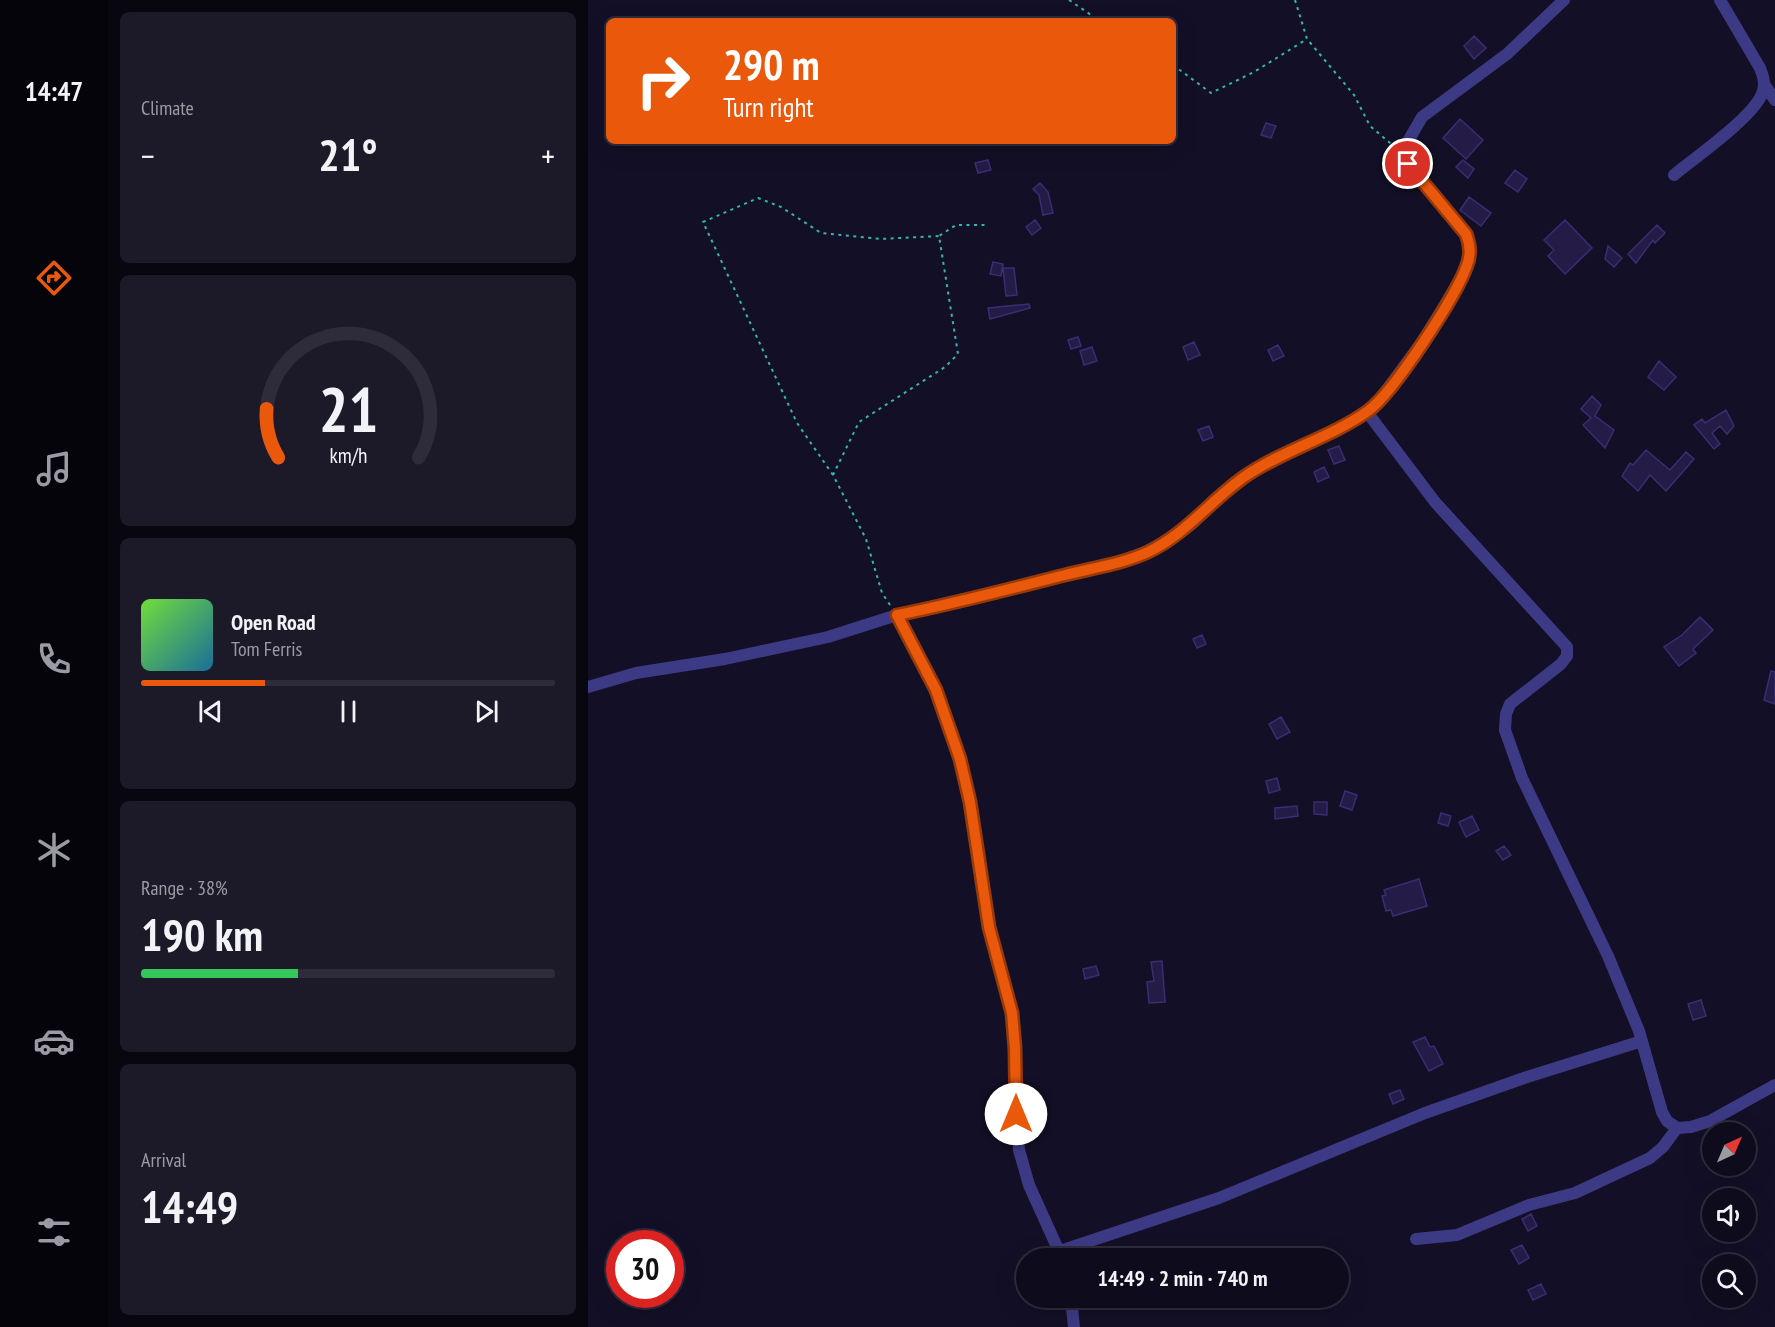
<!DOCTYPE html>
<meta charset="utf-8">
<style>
body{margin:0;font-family:"PT Sans Narrow",sans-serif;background:#1c1929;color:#f1f3f6;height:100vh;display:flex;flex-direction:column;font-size:22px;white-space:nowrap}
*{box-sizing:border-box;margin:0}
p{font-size:20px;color:#9b9ba3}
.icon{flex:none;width:33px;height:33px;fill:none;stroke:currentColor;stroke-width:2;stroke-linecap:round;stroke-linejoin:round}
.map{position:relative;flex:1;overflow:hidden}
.details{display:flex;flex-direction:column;gap:12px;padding:12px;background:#08060f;width:480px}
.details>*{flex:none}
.hud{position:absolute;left:18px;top:18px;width:570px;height:126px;border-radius:9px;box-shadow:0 6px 24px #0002,0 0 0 2px #2e2b3b;background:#ea580c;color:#fff;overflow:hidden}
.needle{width:39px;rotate:44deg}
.buttons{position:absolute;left:1114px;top:1122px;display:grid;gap:12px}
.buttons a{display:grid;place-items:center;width:54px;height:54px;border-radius:50%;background:#0e0b1c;box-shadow:0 6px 24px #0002,0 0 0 2px #2e2b3b;font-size:30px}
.speed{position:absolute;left:18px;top:1230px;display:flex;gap:12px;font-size:30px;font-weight:700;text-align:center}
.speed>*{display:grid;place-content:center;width:78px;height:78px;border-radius:50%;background:#0e0b1c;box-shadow:0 6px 24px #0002,0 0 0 2px #2e2b3b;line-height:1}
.speed .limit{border:9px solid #d22;background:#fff;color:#111}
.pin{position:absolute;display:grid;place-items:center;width:51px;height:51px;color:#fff;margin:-26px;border:3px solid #fff;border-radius:50%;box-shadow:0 2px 6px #0007}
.me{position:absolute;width:66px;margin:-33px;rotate:0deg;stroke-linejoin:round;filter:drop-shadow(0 0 4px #0008)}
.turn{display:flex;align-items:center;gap:21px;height:126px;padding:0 18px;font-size:27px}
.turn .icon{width:78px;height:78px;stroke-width:2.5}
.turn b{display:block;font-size:42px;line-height:51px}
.big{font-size:45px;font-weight:700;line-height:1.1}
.details .card{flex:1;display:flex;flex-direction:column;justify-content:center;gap:9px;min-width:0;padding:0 21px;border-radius:9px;background:#1c1929}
.details .dial{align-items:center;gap:0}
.dial svg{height:156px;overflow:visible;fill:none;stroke:#2e2b3b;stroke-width:7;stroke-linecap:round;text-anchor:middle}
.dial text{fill:#f1f3f6;stroke:none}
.song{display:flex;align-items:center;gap:18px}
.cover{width:72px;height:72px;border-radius:9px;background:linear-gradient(135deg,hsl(100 70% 55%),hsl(200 70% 35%))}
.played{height:6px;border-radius:3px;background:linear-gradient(90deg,#ea580c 30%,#2e2b3b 30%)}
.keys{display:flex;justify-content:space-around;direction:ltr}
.heat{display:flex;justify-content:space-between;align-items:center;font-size:33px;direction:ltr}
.charge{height:9px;border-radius:4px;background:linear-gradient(90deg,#34c759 38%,#2e2b3b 0)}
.trip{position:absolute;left:428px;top:1248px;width:333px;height:60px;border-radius:30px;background:#0e0b1c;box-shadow:0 6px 24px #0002,0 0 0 2px #2e2b3b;font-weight:700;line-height:60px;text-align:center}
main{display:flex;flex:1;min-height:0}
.tab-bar{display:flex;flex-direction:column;width:108px;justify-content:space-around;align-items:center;background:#06040b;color:#9b9ba3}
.tab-bar .icon{width:42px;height:42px}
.tab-bar .current{color:#ea580c}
.tab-bar b{font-size:27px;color:#f1f3f6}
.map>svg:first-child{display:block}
.building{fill:#241b47;stroke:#3b2d73;stroke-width:1.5}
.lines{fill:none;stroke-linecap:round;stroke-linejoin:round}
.path{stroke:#2fb8b0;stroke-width:2;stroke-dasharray:3 4.5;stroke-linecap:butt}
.minor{stroke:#3d3a85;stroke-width:12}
.route-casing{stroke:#983908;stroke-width:15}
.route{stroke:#ea580c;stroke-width:10}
</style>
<main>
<nav class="tab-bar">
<b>14:47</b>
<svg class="icon current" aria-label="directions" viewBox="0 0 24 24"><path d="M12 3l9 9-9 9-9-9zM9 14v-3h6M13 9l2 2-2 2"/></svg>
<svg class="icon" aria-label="music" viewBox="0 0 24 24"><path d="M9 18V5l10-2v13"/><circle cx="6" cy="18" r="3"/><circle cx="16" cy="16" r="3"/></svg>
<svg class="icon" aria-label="phone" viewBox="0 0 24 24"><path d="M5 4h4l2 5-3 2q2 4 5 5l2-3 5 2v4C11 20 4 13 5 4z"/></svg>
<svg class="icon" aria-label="climate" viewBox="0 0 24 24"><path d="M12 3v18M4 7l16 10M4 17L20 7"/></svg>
<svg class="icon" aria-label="car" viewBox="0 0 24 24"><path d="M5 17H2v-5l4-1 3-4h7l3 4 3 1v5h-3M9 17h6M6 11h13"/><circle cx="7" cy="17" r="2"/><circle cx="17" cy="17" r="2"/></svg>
<svg class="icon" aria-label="filters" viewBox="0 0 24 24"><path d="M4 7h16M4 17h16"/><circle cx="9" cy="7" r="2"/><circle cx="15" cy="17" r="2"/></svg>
</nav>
<section class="details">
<div class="card"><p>Climate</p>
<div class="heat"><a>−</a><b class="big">21°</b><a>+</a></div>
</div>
<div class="card dial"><svg viewBox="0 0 100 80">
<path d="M14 69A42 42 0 1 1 86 69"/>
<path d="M14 69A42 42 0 0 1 8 44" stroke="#ea580c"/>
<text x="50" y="56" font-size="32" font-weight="700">21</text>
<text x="50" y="72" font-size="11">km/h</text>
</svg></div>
<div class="card">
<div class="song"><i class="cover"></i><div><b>Open Road</b><p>Tom Ferris</p></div></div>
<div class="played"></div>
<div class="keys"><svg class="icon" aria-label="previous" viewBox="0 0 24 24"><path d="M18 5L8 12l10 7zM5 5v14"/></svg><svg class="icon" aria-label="pause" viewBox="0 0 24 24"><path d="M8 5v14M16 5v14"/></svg><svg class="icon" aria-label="next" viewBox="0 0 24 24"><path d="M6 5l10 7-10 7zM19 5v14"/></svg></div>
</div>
<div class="card"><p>Range · 38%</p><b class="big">190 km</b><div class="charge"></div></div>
<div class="card"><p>Arrival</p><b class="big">14:49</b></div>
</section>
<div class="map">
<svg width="1187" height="1327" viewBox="0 0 1187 1327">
<rect width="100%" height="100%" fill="#130f26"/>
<path class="building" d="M886,36l12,12 -12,11 -10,-13z
M872,119l23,21 -17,19 -23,-21z
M678,123l10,3 -5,12 -10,-3z
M400,160l3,10 -13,3 -3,-10z
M875,160l11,9 -6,9 -12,-11z
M927,170l12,9 -9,13 -13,-9z
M452,183l8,9 5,21 -10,2 -4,-20 -6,-6z
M881,197l22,16 -10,13 -21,-16z
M447,220l6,8 -9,7 -6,-8z
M977,220l27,28 -27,26 -17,-18 6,-6 -10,-10z
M1069,225l8,8 -10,10 -2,-3 -17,23 -8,-9z
M1020,246l14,12 -8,9 -9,-8z
M405,262l10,2 -2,12 -11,-2z
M415,268h11l3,27 -11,1z
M441,304l1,4 -40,11 -2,-11z
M490,337l3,9 -10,3 -3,-9z
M606,342l6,13 -12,5 -5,-13z
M690,345l6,11 -11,5 -5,-11z
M504,347l5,14 -13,4 -4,-14z
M1071,361l17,16 -12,13 -16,-13z
M1004,396l9,9 -6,11 19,14 -9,18 -22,-23 8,-7 -10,-9z
M1138,410l8,16 -7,8 -7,-8 -8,7 8,11 -6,5 -20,-24 8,-6 3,4z
M621,426l4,11 -10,4 -5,-11z
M751,446l6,14 -11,4 -6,-14z
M1058,450l24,20 16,-18 8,7 -28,32 -16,-16 -12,16 -16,-15 8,-13 3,2z
M736,467l5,10 -11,5 -4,-10z
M1112,617l13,13 -20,19 3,4 -17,13 -15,-19 18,-12z
M614,635l4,9 -9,4 -4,-9z
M1183,671l4,1v32l-11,-4z
M693,717l9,15 -13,7 -8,-15z
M689,778l3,12 -11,3 -3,-12z
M757,791l12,4 -5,15 -12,-4z
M726,802h13v13l-13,-1z
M709,806l1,10 -23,3v-11z
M853,813l10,3 -3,10 -10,-3z
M884,816l7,14 -13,7 -7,-15z
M916,846l7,9 -8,5 -7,-9z
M831,879l8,27 -34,10 -2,-6 -5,1 -4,-15 4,-1 -2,-5z
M574,961l3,41 -16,1 -2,-21 7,-1 -3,-19z
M508,966l3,9 -14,4 -2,-10z
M1113,1000l5,16 -13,4 -5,-16z
M837,1037l5,10 4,-1 9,18 -14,7 -16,-29z
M812,1090l4,9 -11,5 -4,-10z
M943,1214l6,12 -9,5 -6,-12z
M934,1245l7,13 -10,6 -8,-14z
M953,1284l5,10 -13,6 -5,-10z"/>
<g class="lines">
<path class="path" d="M481,0l31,21
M707,0l12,39 47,56 16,31 26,22
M585,65l38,28 43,-21 53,-33
M245,475l-36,-52 -94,-201 55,-24 23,9 40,26 59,6 59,-3
M302,605l-8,-12 -16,-54 -33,-64 26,-53 86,-55 13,-13 -19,-118 17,-11h30"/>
<path class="minor" d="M1176,84l11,16
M1086,175c22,-18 76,-56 87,-79 5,-10 3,-18 -1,-28l-40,-68
M779,412l68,90 132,145v9l-6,8 -51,40 -4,10 -1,16 17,48 86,178 31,75 23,81 5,9 10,7 14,-1 19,-6 65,-36
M309,615l39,75 20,54 14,58 19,125 23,86 7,137 10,35 33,73
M0,687l48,-14 89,-14 103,-22 69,-22 208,-49 41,-14 27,-14 20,-15 42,-40 28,-19 81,-38 32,-22 46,-62 43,-70 4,-21 -3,-17 -58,-70 -1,-21 15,-26 85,-63 57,-54
M828,1239l41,-4 72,-30 46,-12 75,-35 13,-11 14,-19
M472,1251l159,-53 206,-85 102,-36 115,-36
M483,1298l3,29"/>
</g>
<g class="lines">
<g class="route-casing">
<path id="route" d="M428,1114l-1,-66 -3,-35 -23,-86 -19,-125 -10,-43 -24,-69 -39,-75c56,-11 112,-26 168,-40 27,-7 57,-11 83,-23 38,-18 62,-51 96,-75 39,-27 86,-39 124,-66 25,-18 89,-116 99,-146 4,-10 3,-21 -1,-31l-58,-70"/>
</g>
<use href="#route" class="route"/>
</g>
</svg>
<div class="buttons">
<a><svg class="needle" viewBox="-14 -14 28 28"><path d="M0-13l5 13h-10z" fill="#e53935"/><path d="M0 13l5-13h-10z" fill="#9b9ba3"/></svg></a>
<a><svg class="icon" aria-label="sound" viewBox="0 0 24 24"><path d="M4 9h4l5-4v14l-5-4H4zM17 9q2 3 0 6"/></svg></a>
<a><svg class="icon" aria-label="search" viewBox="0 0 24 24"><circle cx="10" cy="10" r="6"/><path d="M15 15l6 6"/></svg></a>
</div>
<div class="speed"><div class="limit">30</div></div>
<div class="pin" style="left:820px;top:164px;background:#d93025"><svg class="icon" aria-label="arrive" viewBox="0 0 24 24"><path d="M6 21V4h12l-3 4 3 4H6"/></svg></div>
<svg class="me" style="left:428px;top:1114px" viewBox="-20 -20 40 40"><circle r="19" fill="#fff"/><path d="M0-13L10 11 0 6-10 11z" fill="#ea580c"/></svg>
<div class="trip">14:49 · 2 min · 740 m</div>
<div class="hud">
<div class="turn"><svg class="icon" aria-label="right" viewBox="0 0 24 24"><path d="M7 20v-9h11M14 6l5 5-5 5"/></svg><div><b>290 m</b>Turn right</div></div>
</div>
</div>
</main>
